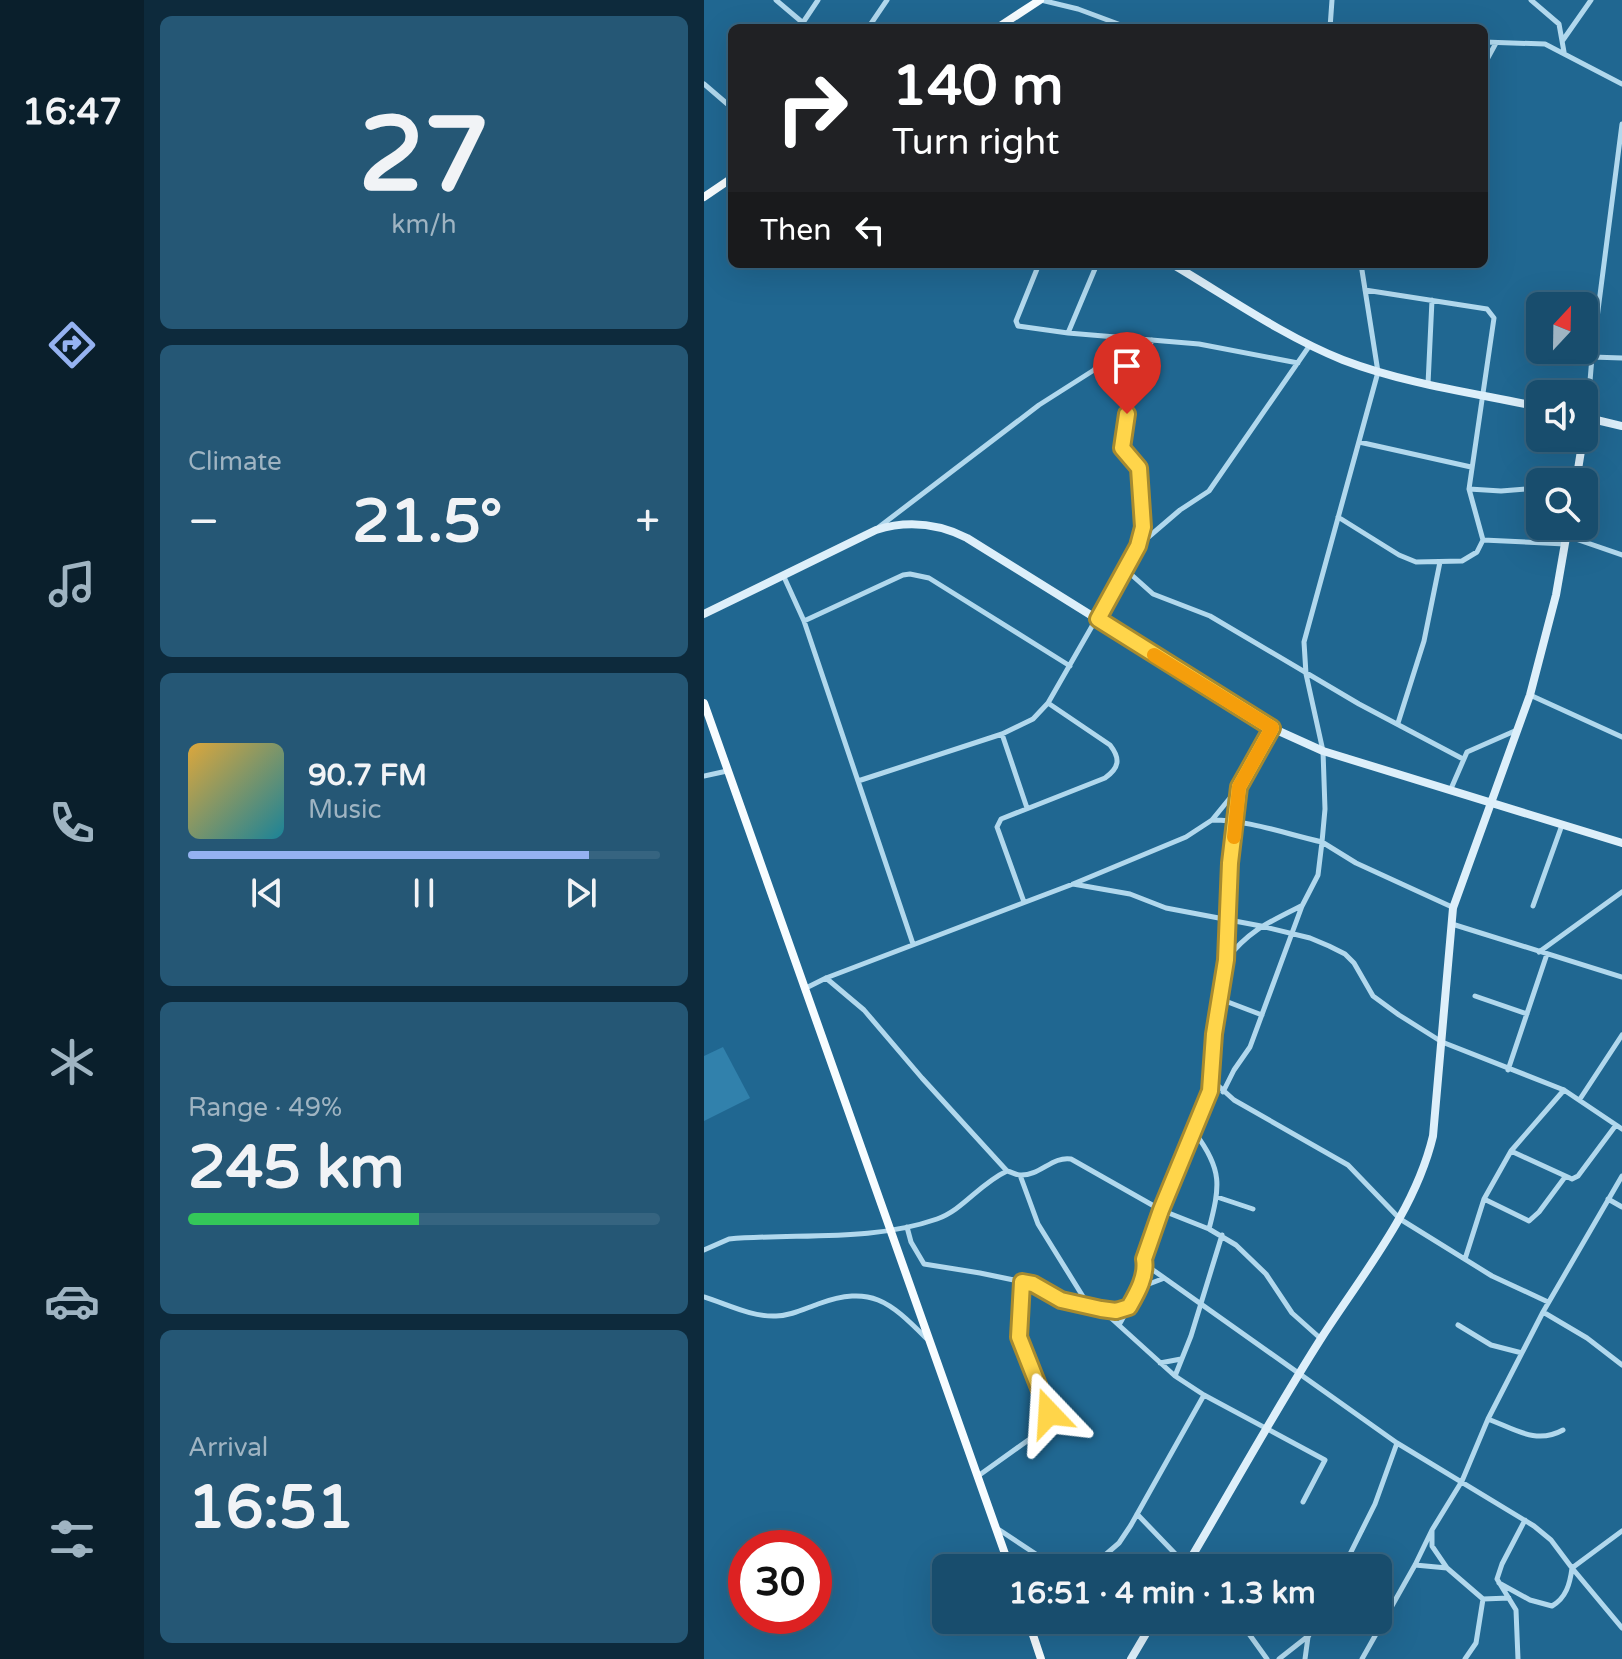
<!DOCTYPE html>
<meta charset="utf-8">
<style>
body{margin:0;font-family:"Varela Round",sans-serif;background:#255775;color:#f1f3f6;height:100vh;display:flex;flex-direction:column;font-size:30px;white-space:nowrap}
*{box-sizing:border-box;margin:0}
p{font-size:26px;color:#9fb4c2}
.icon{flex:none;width:44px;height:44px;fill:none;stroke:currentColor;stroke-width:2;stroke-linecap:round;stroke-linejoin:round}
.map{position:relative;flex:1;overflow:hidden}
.panel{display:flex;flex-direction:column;gap:16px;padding:16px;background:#0d2a3c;width:560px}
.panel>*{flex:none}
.banner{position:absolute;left:24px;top:24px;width:760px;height:244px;border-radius:12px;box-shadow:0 8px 32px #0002,0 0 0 2px #366480;background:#202124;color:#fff;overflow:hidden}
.needle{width:52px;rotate:22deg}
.controls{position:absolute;left:822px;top:292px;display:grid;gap:16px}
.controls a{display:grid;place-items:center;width:72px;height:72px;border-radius:12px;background:#184d6d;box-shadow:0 8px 32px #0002,0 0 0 2px #366480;font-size:40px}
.speed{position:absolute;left:24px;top:1530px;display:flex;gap:16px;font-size:40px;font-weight:700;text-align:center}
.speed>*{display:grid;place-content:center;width:104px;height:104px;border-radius:50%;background:#184d6d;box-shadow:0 8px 32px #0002,0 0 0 2px #366480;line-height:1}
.speed .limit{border:12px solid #d22;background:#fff;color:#111}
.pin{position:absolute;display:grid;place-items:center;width:68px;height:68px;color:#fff;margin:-82px -34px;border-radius:50% 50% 50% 0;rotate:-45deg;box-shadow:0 0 8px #0007}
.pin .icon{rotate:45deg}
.me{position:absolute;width:88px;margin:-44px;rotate:340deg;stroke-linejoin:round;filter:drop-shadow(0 0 6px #0008)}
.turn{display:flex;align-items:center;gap:28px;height:168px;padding:0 32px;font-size:36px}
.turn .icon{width:104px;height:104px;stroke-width:2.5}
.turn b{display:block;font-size:56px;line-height:68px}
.then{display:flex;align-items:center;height:76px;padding:0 32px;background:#0003;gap:16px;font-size:30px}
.big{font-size:60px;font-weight:700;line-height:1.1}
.panel .card{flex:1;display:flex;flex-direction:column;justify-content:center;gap:12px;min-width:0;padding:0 28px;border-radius:12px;background:#255775}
.panel .dial{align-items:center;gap:0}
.dial b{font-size:104px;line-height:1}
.song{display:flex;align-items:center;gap:24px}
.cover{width:96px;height:96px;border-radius:12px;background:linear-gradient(135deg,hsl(40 70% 55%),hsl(190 70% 35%))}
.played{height:8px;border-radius:4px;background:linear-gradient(90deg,#95b2f1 85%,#366480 85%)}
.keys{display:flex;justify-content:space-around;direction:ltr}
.heat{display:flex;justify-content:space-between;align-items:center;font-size:44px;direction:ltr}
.charge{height:12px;border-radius:6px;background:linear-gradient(90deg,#34c759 49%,#366480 0)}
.trip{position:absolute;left:228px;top:1554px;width:460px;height:80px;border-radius:12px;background:#184d6d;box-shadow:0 8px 32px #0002,0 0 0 2px #366480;font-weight:700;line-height:80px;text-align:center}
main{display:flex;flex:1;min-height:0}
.menu{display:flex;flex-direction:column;width:144px;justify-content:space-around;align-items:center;background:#0a1f2c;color:#9fb4c2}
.menu .icon{width:56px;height:56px}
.menu .active{color:#95b2f1}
.menu b{font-size:36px;color:#f1f3f6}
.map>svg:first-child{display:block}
.green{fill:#3181ac}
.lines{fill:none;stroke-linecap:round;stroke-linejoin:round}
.street{stroke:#b1d8ed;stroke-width:5}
.secondary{stroke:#ddeffa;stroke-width:8}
.primary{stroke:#f7fcff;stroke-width:8}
.route-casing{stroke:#a68a30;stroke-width:20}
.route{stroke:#ffd54a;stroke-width:14}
.slow{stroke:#f59e0b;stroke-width:14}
</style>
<main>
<nav class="menu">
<b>16:47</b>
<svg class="icon active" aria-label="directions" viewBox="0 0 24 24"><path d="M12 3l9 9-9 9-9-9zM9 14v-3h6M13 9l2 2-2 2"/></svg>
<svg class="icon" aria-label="music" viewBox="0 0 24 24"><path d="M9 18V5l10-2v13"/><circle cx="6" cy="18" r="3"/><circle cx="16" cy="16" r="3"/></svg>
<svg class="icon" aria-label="phone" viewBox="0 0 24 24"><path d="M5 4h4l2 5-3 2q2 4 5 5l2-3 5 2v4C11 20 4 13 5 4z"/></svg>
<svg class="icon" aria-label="climate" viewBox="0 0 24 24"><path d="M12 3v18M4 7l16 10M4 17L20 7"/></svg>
<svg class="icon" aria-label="car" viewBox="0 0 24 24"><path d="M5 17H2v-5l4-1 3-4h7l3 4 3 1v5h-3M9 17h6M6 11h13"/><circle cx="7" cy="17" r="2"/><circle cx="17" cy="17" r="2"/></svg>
<svg class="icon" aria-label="filters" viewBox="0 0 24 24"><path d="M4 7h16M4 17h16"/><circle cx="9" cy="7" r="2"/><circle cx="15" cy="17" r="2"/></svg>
</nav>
<section class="panel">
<div class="card dial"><b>27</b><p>km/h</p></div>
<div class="card"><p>Climate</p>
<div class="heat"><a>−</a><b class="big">21.5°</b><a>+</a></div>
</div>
<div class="card">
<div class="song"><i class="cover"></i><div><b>90.7 FM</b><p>Music</p></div></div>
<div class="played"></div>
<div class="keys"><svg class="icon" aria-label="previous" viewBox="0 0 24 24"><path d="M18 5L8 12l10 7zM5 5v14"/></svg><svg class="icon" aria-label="pause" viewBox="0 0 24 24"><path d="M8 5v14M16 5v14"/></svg><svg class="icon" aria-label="next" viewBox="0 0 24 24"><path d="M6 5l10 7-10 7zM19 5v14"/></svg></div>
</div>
<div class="card"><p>Range · 49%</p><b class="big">245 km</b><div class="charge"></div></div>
<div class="card"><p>Arrival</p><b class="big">16:51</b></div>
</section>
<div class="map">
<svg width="918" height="1659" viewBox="0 0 918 1659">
<rect width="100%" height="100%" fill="#206791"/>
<path class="green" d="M19,1047l27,51 -46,23v-65z"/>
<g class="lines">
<path class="street" d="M72,0l33,28
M337,0l37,9 51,19
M827,0l28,24 5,28
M100,21l14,-21
M164,28l19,-28
M626,28l2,-28
M859,40l28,-40
M780,42l61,2 77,40
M780,65l12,-22
M0,84l28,24
M335,264l-23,57 2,5 50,7 131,11 99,19
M657,264l17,108 -74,270 2,32 17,77 2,58 -3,33 34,21 96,44
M661,290l122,19 7,9 -25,171 32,2 39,-3
M364,333l29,-69
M888,357l30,1
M724,384l4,-84
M883,417l5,-60 30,-233
M655,442l112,25
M765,489l14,51
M634,517l61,38 17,7 46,-1 15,-9 6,-12 82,4
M175,527l160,-122 55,-35 24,-32
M863,536l55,19
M434,545l6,-25 -5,-52 -15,-17 -2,-6 6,-39 7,-11 7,-31 10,-24
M421,569l28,25 57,22 149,88 104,55
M80,577l20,44 109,323
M100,621l99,-46 7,-1 19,4 141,88
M826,695l92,42
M694,723l26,-82 16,-79
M298,734l25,74
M0,776l23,-5
M154,781l144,-47 31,-15 15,-16 90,-157 42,-36 29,-19 101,-146
M746,791l17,-39 50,-22
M508,820c37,0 74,14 110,22l-4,33 -16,31 -52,141 -16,23 -11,22
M369,884l57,10 36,14 95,18 49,12 19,8 16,8 9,9 19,33 26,19 43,27 122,48 58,39
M320,902l-27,-75 4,-8 104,-41c14,-10 16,-19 5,-33l-62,-42
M829,906l29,-81
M748,924l170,53
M835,952l83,-60
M522,960c22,-29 43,-38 75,-54
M122,978l38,32 58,68 85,93c5,1 9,4 13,4 20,1 32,-19 51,-16l90,51 48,19 27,16 30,29 26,39 28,25
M102,988l20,-10 247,-94 113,-47 26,-17 27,-33 33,-59
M771,996l52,18
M516,999l42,16
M804,1070l39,-116
M509,1081l21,19 114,65 52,54 92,57 56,26
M876,1099l42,-64
M491,1133c28,37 25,53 14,96
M807,1151l61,28 6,-3 38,-51
M316,1175l18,49 49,79
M513,1197l36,12
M780,1199l45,22 10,-9 26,-35
M904,1199l14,8
M203,1227l4,15 13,22 56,9 53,11 28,16 40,9 74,67 29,19 -73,130 -12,18 -29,25
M0,1250l25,-11c69,-6 142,3 208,-20 26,-9 42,-35 70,-48
M761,1259l19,-60 27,-48 53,-61
M442,1265l251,178 137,83 17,14 21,28c-2,16 -6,30 -20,38l-22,-6 -31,-17
M437,1287l21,-8
M0,1297c23,7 47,20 72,19 14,0 28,-7 42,-12 53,-19 71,-3 108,34
M399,1310l13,1 12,-3
M839,1312l44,26 35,27
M415,1325l21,-38 6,-22 -1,-8 16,-47 49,-119 4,-57 12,-74 4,-97 9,-76
M754,1325l33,20 31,8
M456,1363l21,-4
M471,1376l16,-40 31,-101
M500,1395l121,65 -22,42
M784,1419c27,10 48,26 75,11
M274,1476l56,-40 15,-23 -30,-76 3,-55
M433,1514l49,51
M294,1529l59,39
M728,1531v15l15,22
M918,1531l-50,37 50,60
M711,1565l32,3 36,31 26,-1
M639,1568l32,-64 22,-61
M535,1620l28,39
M575,1659l28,-22
M601,1659l3,-22 9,-17
M658,1659l53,-94 17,-35 30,-49 26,-62 55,-107 79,-136
M761,1659l11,-16 7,-44
M814,1659l-2,-49 -19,-31 5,-15 23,-44"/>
<path class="secondary" d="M468,264c56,33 111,72 171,96 63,24 131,33 197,47
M880,417l38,9
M872,482l7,-44
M0,614l172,-84c32,-10 61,-7 91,8l305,190 51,23 299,92
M481,1568c46,-77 89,-156 137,-231 42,-65 93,-126 111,-201l20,-228 77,-213 26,-100 12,-69
M427,1659l23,-39"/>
<path class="primary" d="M293,28l43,-28
M0,197l28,-19
M0,703l306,865
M324,1620l13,39"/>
</g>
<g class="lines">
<g class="route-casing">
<path id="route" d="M345,1413l-30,-76 3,-55 11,2 28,16 40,9 15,2 13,-4c8,-14 18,-31 15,-48l17,-49 49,-119 4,-57 12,-74 4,-97 9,-76 33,-59 -174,-109 40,-73 5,-19 -4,-59 -17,-20 5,-34"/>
</g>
<use href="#route" class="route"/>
<path class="slow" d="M450,655l118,73 -33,59 -5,50"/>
</g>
</svg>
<div class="controls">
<a><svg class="needle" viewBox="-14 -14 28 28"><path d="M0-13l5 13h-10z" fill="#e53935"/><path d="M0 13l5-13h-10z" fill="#9fb4c2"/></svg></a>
<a><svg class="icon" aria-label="sound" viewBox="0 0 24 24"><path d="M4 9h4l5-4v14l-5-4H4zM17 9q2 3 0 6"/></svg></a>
<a><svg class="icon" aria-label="search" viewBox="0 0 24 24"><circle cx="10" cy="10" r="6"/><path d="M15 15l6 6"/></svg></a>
</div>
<div class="speed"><div class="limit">30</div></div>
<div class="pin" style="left:423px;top:414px;background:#d93025"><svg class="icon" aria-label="arrive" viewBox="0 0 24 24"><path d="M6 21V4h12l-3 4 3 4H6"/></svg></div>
<svg class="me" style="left:345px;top:1413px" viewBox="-20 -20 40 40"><path d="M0-17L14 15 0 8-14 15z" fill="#ffd54a" stroke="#fff" stroke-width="4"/></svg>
<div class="trip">16:51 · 4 min · 1.3 km</div>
<div class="banner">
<div class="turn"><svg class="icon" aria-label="right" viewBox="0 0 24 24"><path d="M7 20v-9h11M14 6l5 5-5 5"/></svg><div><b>140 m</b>Turn right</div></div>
<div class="then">Then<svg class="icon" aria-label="left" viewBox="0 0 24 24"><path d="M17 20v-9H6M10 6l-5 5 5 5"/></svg></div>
</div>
</div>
</main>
